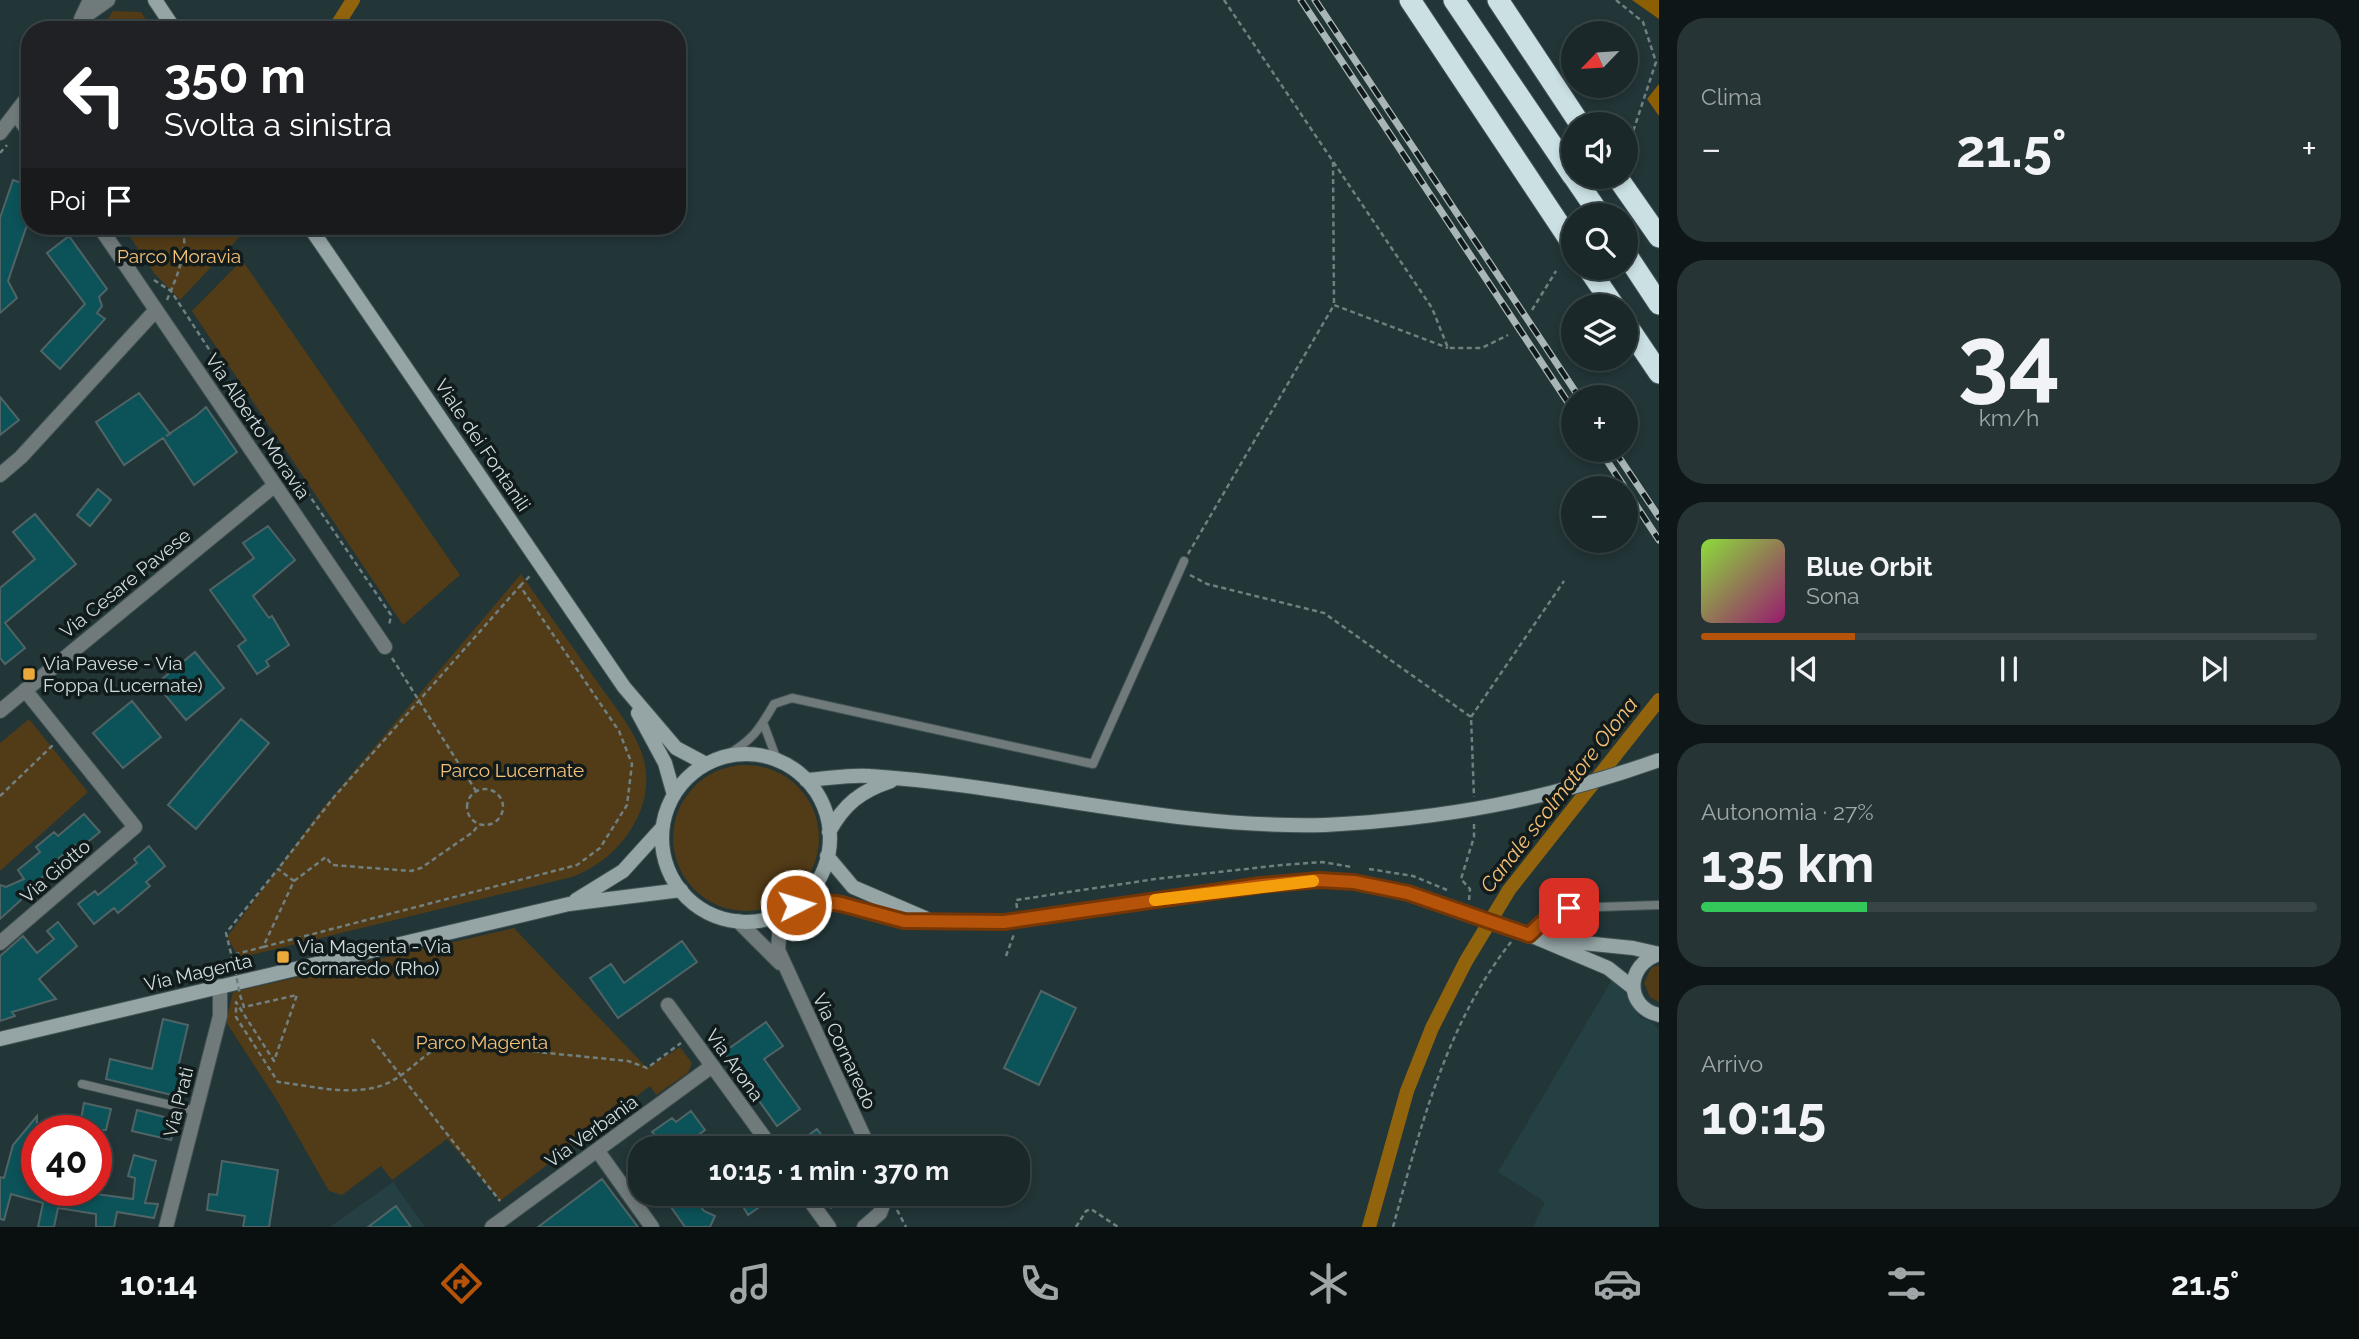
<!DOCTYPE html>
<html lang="it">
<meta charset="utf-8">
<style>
body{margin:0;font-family:Raleway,sans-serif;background:#273435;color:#f1f3f6;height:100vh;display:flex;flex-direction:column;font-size:26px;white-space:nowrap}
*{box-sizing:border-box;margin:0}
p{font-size:23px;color:#9fa6a8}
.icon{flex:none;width:38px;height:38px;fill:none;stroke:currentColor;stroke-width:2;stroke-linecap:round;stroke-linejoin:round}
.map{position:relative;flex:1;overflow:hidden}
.sheet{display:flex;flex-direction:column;gap:18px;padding:18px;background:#0e1617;width:700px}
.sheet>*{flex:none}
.guide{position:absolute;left:21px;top:21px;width:665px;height:214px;border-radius:28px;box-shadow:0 4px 10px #0003,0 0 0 2px #384446;background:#202124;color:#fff;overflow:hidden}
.needle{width:46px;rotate:245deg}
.tools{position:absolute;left:1561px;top:21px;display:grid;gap:14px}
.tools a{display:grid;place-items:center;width:77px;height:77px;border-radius:50%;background:#1a2829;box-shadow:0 4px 10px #0003,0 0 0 2px #384446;font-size:35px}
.speed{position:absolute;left:21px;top:1115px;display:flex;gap:14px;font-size:35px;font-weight:700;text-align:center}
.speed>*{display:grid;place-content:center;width:91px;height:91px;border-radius:50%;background:#1a2829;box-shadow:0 4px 10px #0003,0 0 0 2px #384446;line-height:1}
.speed .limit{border:10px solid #d22;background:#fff;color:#111}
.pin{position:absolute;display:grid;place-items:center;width:60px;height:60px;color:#fff;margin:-30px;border-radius:14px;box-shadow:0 4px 10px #0006}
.me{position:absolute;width:77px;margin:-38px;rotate:85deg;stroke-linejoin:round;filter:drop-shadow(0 0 5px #0008)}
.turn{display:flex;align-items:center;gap:24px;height:147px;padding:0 28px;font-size:32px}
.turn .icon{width:91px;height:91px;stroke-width:2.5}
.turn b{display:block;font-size:49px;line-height:60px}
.then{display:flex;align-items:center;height:66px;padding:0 28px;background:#0003;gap:14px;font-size:26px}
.big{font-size:52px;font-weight:700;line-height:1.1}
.sheet .card{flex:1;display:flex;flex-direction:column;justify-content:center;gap:10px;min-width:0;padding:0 24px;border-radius:28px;background:#273435}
.sheet .dial{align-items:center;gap:0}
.dial b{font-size:91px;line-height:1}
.song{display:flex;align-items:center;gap:21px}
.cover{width:84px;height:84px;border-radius:10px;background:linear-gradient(135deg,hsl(90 70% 55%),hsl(320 70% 35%))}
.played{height:7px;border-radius:4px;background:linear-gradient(90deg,#b45309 25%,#384446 25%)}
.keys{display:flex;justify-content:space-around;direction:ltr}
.heat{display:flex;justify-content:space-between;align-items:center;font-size:38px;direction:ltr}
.charge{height:10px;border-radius:5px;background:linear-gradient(90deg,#34c759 27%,#384446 0)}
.trip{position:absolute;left:628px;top:1136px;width:402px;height:70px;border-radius:28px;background:#1a2829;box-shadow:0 4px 10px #0003,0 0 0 2px #384446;font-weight:700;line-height:70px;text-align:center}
.tab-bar{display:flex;height:112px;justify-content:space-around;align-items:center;background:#0a1010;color:#9fa6a8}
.tab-bar .icon{width:49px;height:49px}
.tab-bar .current{color:#b45309}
.tab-bar b{font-size:32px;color:#f1f3f6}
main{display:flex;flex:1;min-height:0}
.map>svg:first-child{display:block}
.built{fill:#244043}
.green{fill:#523b17}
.forest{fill:#8d5f05}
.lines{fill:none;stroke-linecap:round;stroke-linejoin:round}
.canal{stroke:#91630d;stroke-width:14}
.building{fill:#0b5359;stroke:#506466;stroke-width:2}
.lane-casing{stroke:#415355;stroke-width:10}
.street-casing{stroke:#415355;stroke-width:16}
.secondary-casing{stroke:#415355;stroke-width:16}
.highway-casing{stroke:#415355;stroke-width:23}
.path{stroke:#708081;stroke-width:2.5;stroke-dasharray:5 3.5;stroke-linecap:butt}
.lane{stroke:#717a7b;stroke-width:8}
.street{stroke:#717a7b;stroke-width:14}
.secondary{stroke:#95a4a5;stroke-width:14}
.highway{stroke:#cae0e3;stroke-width:21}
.rail-casing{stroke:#a9b6b7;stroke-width:7}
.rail{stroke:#121b1b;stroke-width:4.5;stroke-dasharray:13;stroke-linecap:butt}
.secondary-bridge-casing{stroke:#415355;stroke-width:16;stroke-linecap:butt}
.path-bridge{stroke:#708081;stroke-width:2.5;stroke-dasharray:5 3.5;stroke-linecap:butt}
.secondary-bridge{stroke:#95a4a5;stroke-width:14}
.route-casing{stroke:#753606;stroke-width:18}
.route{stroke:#b45309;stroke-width:12}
.slow{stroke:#f59e0b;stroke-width:12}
.poi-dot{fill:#eca93b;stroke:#121b1b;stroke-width:2.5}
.labels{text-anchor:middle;stroke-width:7;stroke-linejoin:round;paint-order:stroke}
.park-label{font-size:19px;fill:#f7c277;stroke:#121b1b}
.street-label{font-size:19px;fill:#d0dcdd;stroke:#121b1b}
.poi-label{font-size:19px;fill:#d0dcdd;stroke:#121b1b;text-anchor:start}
.water-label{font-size:21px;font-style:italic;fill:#f6c176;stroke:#121b1b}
</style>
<main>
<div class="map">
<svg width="1659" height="1227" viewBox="0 0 1659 1227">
<rect width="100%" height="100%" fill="#223537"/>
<path class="built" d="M1612,980l12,11 16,27 12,4 7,8v197h-126l12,-25 -47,-30z
M393,1182l32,45h-95z"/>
<path class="green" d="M113,11l28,1 12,18h-53z
M123,226h127l-70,74 -26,-27z
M242,260l218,315 -57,50 -211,-314z
M521,574c25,36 51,72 77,109 15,21 34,44 43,68 20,53 -20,108 -69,126l-333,81 -12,-21 94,-127z
M29,719l59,73 -88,79v-128z
M673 838a73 73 0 1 1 146 0a73 73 0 1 1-146 0Z
M514,928l133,140 33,-21 12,16 -4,10 -32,22 -6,-9 -150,115 -53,-62 -55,41 -11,-14 -39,29 -13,-4 -51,-89 -52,-80 7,-30z
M1659,965v37l-9,-5 -6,-14 7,-15z"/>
<path class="forest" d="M1632,0h27v19z
M1659,84v32l-12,-17z"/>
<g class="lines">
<path class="canal" d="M334,30l19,-30
M1369,1227l38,-136 25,-63 34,-67 43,-71 150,-190"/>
</g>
<path class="building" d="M13,180l17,6v30l-22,65 9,17 -17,15v-95z
M69,236l38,53 -8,8 3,9 -5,7 8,6 -45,50 -19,-18 44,-47 -38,-51z
M139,393l31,41 -4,2 31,-21 9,-8 31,45 -43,33 -31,-47 -39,27 -28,-43z
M0,397l19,23 -19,15z
M98,489l13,11 -21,26 -13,-11z
M35,514l41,50 -71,59 20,25 -20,16 -5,-6v-70l35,-29 -22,-27z
M268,526l27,34 -42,36 16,22 3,-2 17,29 -23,16 3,5 -12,8 -19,-28 8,-6 -36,-50 44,-32 -11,-15z
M195,652l29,36 -38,32 -30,-36z
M132,701l29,36 -38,31 -30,-35z
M241,719l28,24 -73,86 -28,-24z
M84,814l16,18 -21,17 -3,-4 -17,13 3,4 -22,17 7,8 -10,8 -4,-6 -33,30v-34l6,2 18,-8 -6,-9 22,-18 -4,-5 18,-15 4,4z
M149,846l16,20 -19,16 4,4 -32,27 -4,-5 -20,16 -16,-20 17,-13 3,4 39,-32 -3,-4z
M58,922l19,24 -38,33 17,20 -44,13 3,4 -15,5v-65l23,-20 14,17 17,-14 -7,-8z
M682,941l15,21 -79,56 -28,-40 21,-14 13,19z
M1041,991l35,17 -37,77 -35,-17z
M163,1019l25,6 -11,47 8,2 -5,23 -74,-18 4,-20 42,10z
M766,1022l17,24 -19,13 36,50 -23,17 -53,-74z
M84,1103l27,6 -5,21h-27z
M137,1110l39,10 -5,20 -39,-9z
M691,1111l14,19 -25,18h-14l-13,-10 3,-2 -4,-4 20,-14 4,4z
M37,1116v42l-5,-2 -7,24 12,3v7h59v4l37,5 2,-21 -7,-2 6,-21 22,6 -11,42 13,1 -4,14 -37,-6 -3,15h-18v-13l-38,-6 -4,19h-16l5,-24 -32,-9 -7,26 -4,-1v-42l4,1 9,-33z
M817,1129l14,19h-40z
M222,1161l56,9 -9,57h-26l2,-11 -38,-6 2,-16 8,1z
M602,1179l36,48h-100z
M691,1194l13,17 11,5 -5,11h-25l-14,-20z
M727,1194h51l-30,21 -7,-12z
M396,1206l15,21h-43z"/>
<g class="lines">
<g class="lane-casing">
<path id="lane" d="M764,725l13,35
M725,756c27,-15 34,-26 49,-52l18,-6 301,66 91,-203
M1529,935l20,-19 19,-8 91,-3
M82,1084l114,27"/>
</g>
<g class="street-casing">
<path id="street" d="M90,0l-9,19 27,-19
M16,114l14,20
M0,133l30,-39
M99,226l286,421
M0,475l21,-18 135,-147
M0,711l275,-226
M785,912l-5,12 -2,26 91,198
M738,921l42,42
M0,943l135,-116 -110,-137
M668,1005l104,143
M597,1150l55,77
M805,1194l24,33
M166,1227l54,-211v-30
M492,1227l220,-161
M864,1227l16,-14 7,-19"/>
</g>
<g class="secondary-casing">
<path id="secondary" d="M155,0l20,30
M309,226l315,461 52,61 30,16
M638,713l27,50 9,32
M662 838a84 84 0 1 1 168 0a84 84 0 1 1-168 0Z
M806,780c22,-1 43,-6 64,-4 152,10 301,53 455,49
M829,832c15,-28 32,-41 62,-51
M827,856l26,31 72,31
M576,900l47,-29 39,-43
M796,905l24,-4 21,2 63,18 100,1 256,-37 59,-5 35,2 54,11 129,45 71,30 24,19
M1553,940l80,8 26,6
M1659,954c-33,10 -35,53 0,61
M0,1039l569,-135 112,-14"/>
</g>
<g class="highway-casing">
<path id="highway" d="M1410,0l163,245
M1454,0l119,176
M1498,0l82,124
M1574,177l26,38
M1617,177l42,60
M1626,254l33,50
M1588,268l26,38
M1626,324l33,49"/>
</g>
<path class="path" d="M1224,0l208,308 16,40h34l26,-13
M1616,0l27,22 13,40 -29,88
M0,153l7,-8
M1333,162l1,143
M154,280l17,11 86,132c9,24 27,49 48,66l86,126 -2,11
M167,300c10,-24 21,-48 16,-74
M1532,310l24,-39
M1188,554l146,-249 114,43
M1190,575l17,9 117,29 147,104 3,80
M520,586l10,-10
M392,658l84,133
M1471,717l93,-136
M467 807a18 18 0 1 1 36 0a18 18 0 1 1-36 0Z
M0,796l53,-51
M1369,869l44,7 34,14
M294,881l32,-24 6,8 79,6 10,-3 52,-36 6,-8
M1469,900l1,-11 -9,-10 13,-42v-16
M1017,908l-1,-8 139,-21 127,-14 40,-3 30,5
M263,947l314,-82 23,-17 27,-43 5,-41 -13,-33 -99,-145 -186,211 -56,72
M1006,956l8,-22
M235,970l-9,-37 52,-64 16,12 -31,66 -27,7 3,15
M240,995l4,12 53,-12 -23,66 -38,-59v15l42,65c35,4 81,17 114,-1 20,-11 34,-30 55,-38l181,18 19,7 34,-25
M372,1039l128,162
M830,1208l20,-14
M897,1210l9,17
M1076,1227l10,-16 5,-2 27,18
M1393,1227c27,-98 53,-203 118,-285"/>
<use href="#lane" class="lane"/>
<use href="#street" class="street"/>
<use href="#secondary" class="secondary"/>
<use href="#highway" class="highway"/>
<g class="rail-casing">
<path id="rail" d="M1301,0l272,410
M1315,0l264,397
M1600,450l25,38
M1614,450l45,67
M1626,490l33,50"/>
</g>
<use href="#rail" class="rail"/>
<g class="secondary-bridge-casing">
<path id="secondary-bridge" d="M1325,825c118,-6 222,-25 334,-65"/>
</g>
<path class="path-bridge" d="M235,970l5,25"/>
<use href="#secondary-bridge" class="secondary-bridge"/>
</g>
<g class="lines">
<g class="route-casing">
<path id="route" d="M796,905l24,-4 21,3 63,17 100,1 257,-37 58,-5 35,2 54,11 121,42 20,-19 20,-8"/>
</g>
<use href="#route" class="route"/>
<path class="slow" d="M1155,900l158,-19"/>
</g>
<g class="poi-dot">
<rect x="22" y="667" width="14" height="14" rx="3.5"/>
<rect x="276" y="950" width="14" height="14" rx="3.5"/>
</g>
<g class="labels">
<g class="park-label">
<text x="179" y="263">Parco Moravia</text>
<text x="512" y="777">Parco Lucernate</text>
<text x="482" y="1049">Parco Magenta</text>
</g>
<g class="street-label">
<text transform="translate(258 426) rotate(56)" y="7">Via Alberto Moravia</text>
<text transform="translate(483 445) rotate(56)" y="7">Viale dei Fontanili</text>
<text transform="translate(125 583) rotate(-39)" y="7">Via Cesare Pavese</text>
<text transform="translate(55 871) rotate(-41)" y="7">Via Giotto</text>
<text transform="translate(198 972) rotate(-13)" y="7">Via Magenta</text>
<text transform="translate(845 1051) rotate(65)" y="7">Via Cornaredo</text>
<text transform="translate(735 1065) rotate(54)" y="7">Via Arona</text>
<text transform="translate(178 1102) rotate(-76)" y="7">Via Prati</text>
<text transform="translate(591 1131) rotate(-36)" y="7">Via Verbania</text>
</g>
<g class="poi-label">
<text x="43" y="670">Via Pavese - Via<tspan x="43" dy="22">Foppa (Lucernate)</tspan></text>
<text x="297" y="953">Via Magenta - Via<tspan x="297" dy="22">Cornaredo (Rho)</tspan></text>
</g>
<g class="water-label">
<text transform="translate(1559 795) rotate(-52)" y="7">Canale scolmatore Olona</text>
</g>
</g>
</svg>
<div class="tools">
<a><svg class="needle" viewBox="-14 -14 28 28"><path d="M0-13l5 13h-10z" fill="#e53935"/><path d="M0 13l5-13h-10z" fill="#9fa6a8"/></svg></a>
<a><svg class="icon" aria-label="sound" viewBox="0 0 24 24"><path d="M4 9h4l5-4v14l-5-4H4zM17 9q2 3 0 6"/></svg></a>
<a><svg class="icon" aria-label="search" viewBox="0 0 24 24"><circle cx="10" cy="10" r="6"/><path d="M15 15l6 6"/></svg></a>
<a><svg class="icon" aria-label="layers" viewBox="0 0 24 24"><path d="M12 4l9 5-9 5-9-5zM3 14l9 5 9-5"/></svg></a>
<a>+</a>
<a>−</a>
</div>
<div class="speed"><div class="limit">40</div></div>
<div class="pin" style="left:1569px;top:908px;background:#d93025"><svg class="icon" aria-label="arrive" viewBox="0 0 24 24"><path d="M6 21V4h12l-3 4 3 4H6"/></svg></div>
<svg class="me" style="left:796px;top:905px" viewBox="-20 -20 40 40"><circle r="17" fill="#b45309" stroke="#fff" stroke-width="3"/><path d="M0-11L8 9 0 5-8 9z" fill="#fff"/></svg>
<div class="trip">10:15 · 1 min · 370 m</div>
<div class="guide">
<div class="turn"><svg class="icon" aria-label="left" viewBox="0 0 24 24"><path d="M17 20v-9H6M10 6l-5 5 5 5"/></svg><div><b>350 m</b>Svolta a sinistra</div></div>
<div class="then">Poi<svg class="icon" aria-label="arrive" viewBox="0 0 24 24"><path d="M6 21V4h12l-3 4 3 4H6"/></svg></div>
</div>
</div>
<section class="sheet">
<div class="card"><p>Clima</p>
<div class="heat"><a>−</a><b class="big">21.5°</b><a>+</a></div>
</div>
<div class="card dial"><b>34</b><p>km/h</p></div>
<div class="card">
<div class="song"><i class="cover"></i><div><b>Blue Orbit</b><p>Sona</p></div></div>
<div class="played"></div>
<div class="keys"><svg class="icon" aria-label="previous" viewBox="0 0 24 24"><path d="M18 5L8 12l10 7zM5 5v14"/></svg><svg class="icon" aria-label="pause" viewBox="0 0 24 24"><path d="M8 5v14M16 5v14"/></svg><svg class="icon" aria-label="next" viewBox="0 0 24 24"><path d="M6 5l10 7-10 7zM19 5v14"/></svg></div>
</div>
<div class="card"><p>Autonomia · 27%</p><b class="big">135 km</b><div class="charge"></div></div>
<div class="card"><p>Arrivo</p><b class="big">10:15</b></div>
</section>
</main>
<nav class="tab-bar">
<b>10:14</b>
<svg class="icon current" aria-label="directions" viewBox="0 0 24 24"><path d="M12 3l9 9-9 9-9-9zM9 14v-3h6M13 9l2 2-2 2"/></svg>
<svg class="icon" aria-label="music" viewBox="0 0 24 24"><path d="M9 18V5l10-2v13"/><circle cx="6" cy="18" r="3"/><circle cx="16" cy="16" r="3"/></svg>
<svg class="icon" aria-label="phone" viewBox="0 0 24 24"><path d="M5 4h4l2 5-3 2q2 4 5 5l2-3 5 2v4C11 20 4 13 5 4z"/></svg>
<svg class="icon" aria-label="climate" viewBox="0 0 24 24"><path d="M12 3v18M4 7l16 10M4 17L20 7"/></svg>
<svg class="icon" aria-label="car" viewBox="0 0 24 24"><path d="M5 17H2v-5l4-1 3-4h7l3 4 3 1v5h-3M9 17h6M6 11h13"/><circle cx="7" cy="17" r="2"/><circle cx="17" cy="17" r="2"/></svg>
<svg class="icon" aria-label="filters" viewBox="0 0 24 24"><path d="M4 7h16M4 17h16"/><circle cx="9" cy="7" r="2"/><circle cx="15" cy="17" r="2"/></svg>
<b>21.5°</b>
</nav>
